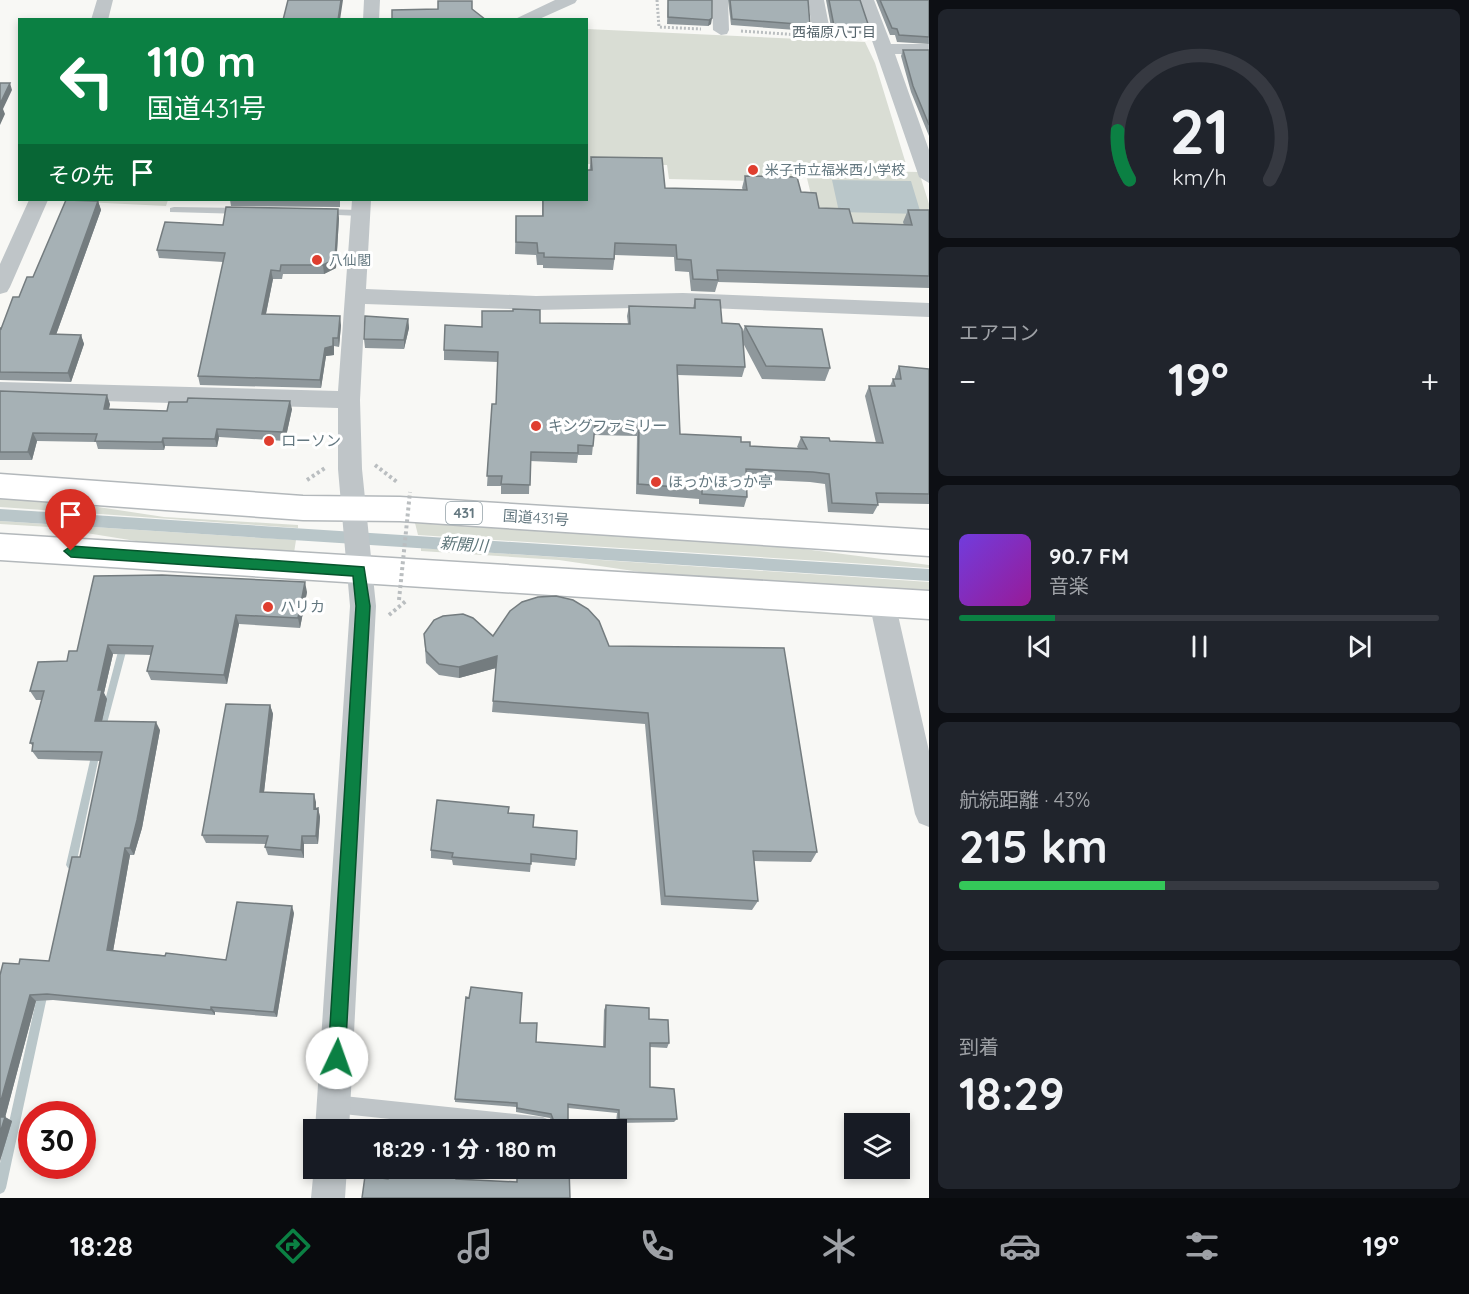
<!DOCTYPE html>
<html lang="ja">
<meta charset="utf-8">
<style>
body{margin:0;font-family:Quicksand,"Noto Sans JP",sans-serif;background:#20242c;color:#f1f3f6;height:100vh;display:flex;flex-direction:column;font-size:22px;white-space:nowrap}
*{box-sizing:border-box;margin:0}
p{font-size:20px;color:#9ea1a6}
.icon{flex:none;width:33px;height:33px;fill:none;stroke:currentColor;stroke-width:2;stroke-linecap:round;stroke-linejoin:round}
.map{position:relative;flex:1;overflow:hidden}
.sheet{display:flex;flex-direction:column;gap:9px;padding:9px;background:#0d0f14;width:540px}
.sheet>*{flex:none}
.banner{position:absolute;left:18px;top:18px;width:570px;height:183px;border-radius:0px;box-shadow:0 3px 9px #0003;background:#0b8043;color:#fff;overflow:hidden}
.controls{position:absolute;left:844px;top:1113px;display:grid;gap:12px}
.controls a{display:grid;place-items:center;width:66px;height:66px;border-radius:0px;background:#171b24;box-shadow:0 3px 9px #0003;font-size:30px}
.speed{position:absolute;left:18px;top:1101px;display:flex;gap:12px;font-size:30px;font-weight:700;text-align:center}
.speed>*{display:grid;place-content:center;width:78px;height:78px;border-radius:50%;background:#171b24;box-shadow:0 3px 9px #0003;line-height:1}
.speed .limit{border:9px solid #d22;background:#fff;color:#111}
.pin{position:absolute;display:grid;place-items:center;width:51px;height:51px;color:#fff;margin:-62px -26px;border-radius:50% 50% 50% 0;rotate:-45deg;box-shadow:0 0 6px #0007}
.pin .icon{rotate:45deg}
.me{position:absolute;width:66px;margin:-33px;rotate:3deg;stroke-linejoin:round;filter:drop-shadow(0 0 4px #0008)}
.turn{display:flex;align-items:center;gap:21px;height:126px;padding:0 30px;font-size:27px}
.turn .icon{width:78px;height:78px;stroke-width:2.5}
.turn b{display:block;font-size:42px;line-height:51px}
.then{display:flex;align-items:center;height:57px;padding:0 30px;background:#0003;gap:12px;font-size:22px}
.big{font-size:45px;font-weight:800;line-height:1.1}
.sheet .card{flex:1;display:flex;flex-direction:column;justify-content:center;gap:9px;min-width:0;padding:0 21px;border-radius:9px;background:#20242c}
.sheet .dial{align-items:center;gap:0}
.dial svg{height:156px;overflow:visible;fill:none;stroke:#363941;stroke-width:7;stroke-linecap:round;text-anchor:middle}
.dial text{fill:#f1f3f6;stroke:none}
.song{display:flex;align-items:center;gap:18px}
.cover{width:72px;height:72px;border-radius:9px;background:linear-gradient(135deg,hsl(260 70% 55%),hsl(300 70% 35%))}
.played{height:6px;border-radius:3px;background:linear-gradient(90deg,#0b8043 20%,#363941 20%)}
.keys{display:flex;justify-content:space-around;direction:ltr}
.heat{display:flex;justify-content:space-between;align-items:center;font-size:33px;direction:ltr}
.charge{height:9px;border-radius:4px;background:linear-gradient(90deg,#34c759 43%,#363941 0)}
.trip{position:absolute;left:303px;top:1119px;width:324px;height:60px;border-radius:0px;background:#171b24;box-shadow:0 3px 9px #0003;font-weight:800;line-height:60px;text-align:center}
.dock{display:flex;height:96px;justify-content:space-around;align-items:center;background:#090b0e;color:#9ea1a6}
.dock .icon{width:42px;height:42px}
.dock .current{color:#0b8043}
.dock b{font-size:27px;color:#f1f3f6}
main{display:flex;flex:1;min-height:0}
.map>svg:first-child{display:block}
.green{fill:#d9ddd4}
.water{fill:#b9c6c9}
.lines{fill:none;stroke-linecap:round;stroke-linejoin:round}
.stream{fill:#b9c6c9;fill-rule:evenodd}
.highway-casing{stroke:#b3b8bb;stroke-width:3}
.path-far1{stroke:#babec0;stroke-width:3;stroke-dasharray:2 2;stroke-linecap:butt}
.path{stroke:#babec0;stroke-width:4;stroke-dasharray:3 3;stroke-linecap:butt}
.lane{fill:#bfc5c8;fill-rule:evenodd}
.street{fill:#bfc5c8;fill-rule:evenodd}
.highway{fill:#fff;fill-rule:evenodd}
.path-bridge{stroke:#babec0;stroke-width:4;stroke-dasharray:3 3;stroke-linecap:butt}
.wall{fill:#8f989c}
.shaded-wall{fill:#747c7f}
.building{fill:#a6b1b5;stroke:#747c7f;stroke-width:1.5}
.route{fill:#0b8043;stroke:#07532c;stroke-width:1.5}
.poi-dot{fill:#df3e2f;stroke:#fff;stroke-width:2}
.labels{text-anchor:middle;stroke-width:6;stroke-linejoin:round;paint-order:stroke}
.far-neighbourhood-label{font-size:14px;fill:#55646b;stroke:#fff}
.far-poi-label{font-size:14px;fill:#647880;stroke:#fff;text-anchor:start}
.shield{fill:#fff;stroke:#92a0a6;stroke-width:1.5}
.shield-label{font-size:14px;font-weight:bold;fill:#647880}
.poi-label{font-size:15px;fill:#647880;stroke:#fff;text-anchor:start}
.street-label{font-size:15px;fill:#647880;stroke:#fff}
.water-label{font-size:16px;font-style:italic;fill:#5e767a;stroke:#fff}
</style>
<main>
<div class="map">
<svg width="929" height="1198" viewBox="0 0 929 1198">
<rect width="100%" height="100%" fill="#f8f8f5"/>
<path class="green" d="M587,29l278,13 10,21 31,101 -116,-1 3,19 -124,-3 -2,-14 -80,-1z
M805,170l114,2 10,32v27l-117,-1 1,-27z
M43,200h125l-2,6z
M0,497l52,3 112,17 134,8v3l-298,-21z
M0,521l296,19 -2,13 -127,-7 -118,-19 -49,-3z
M415,523l373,24 141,18v3l-511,-33z
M421,548l508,34v11l-248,-15 -122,-18 -138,-9z"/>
<path class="water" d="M832,180l79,1 10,33 -82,-2z
M0,509l929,60v12l-929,-60z"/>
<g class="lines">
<path class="stream" d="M124,640l3,1 1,3 -23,87 -1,3 -3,1 -3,-1 -1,-3 23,-87 1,-3z
M96,748l3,1 1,3 -24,113 -2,3 -3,2 -3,-2 -2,-3 26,-113 1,-3z
M43,987l4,1 1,4 -42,196 -2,4 -4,2v-31l38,-171 1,-4z"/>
<g class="highway-casing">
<path id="highway" d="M0,474l303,22 97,1 529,33v26l-529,-35 -97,-1 -303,-22z
M0,534l929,57v28l-929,-59z"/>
</g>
<path class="path-far1" d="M657,0l2,27 42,2
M741,31l59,4"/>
<path class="path" d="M375,465l22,17
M307,480l18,-12
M389,615l17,-14"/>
<path class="lane" d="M174,207l70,1 5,3 -5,3 -74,-2v-4z
M320,209l40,1 5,3 -5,3 -44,-2v-4z
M334,1095l209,22 6,3 3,6 -2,4h-58l-158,-17 -6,-3 -3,-6 3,-6z"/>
<path class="street" d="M97,0h16l-5,20h-17z
M364,0h16l-1,20h-16z
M555,0h22l-2,3 -38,17h-24z
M712,0h16l1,30 -2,4 -6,1 -8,-5z
M808,0h16l7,36 -3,4 -6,1 -9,-5z
M858,0h16l17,44h38v10h-34l34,96v33l-10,-6z
M29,200h19l-38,87 -3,5 -7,2v-30z
M352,200h19l-5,89 170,7 147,-3 246,10v14l-246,-10 -147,3 -171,-6 -5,96 2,69 14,137 -27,524h-34l35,-524 -12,-137v-61l-338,-10v-16l338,9z
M882,591l9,3 4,8 34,149v76l-10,-4 -4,-9 -46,-212 4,-8z
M314,1167l33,1 -2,30h-34z"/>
<use href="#highway" class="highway"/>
<path class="path-bridge" d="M399,600l11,-108"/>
</g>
<path class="wall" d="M668,0h44l-1,24 -3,2 -41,-2z
M728,0h80l2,25 -1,6 -78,-6z
M826,0h34l9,27 -2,7 -35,-2z
M876,0h53v44l-32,-2 -2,-7h-5z
M903,50h26v86l-18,-44 -10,-36z
M591,157l74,31 78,2 -1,-2 3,-12 56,16 18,16 34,15 51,2 -1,-3 5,-12h21v78l-211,-6 -3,10 -24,-1 -2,-19 -14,-1 -1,-14 -59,-2 -2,15 -70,-2v-3h-6l-1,-10 -21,-1 1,-38h26v-16h44z
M230,200h110v7l-109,-1z
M98,201l3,9 -45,125h25l3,9 -13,38 -71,-2v-52l1,1 18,-32 14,-20z
M339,218l-3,50 -12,6h-41l-1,5h-9l-7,35 75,11 -2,22 -5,-1v9l-8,1 -5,32 -121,-3 -2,-9 25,-114 -64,-4 -2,-8 66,-25z
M695,299l27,24 20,11 3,-8 85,42 -5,13 -63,-2 -19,-36 2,24 -3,10 -64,-2 2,59 61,8 9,4 48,2 -1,-1 4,-10 29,4 46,2 -11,-47 4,-10h21l3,-7h2v-2l4,-11 30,3v135l-52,-1 1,2 -5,9 -45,-2 -3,-28 -15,-2 -64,-3 1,18 -3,10 -45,-3v-5l-63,-5 1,-58 -43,-1 -2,20h-14l-1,8 -47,-2 -1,33h-28v-8h-14l5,-82h4l2,-42 -54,-2v-10l38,-23 58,-4 88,1 -1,-8 2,-10 64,2z
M408,319l1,9 -5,21 -39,-1 -1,-9z
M0,391l110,13 -1,5 58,2 125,-2 -7,32 -66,-4 -2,10 -52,-1 -1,4h-10l-56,-1 -2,-7 -59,-1 -5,19h-32z
M307,592l-7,36 -61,-4 -12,60 -76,-4 -4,-9 4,-16 -38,-1 -9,39 3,6 -5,22 58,9 -18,98 -8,27h-4l-17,96 113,9 68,-47 -17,104 -62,-5v3l-162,-15 -17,1 -31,116 7,4 -12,40 19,-197 30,-3 31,-104 20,-96 -62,-2 -6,-8 1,-5 -3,-3 12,-43h-6l-6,-9 37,-30 10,-10z
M424,634l69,2 116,10 208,206 -6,10 -57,-1 4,40 -6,9 -91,-5 -16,-181 -153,-12 4,-44 -37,10 -20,-3 -13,-12z
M270,705l3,9 -9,78 52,10v6h2l2,9 -2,27h-14v14l-36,-3 -3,-8 1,-3 -60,-1 -4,-8z
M509,813l24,14 43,32 -1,7 -44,-4 -1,10 -77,-7 -1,-5 -21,-2v-8z
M606,1005l43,14 20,24 -2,5 -17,-1v40l27,32 -3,3 -58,1 1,-10 -49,-5 -17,21 3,-3 -4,-8 -34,-6v-5l-61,-5v-3l65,-76 16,19 67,5 1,-37z"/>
<path class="shaded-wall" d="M341,0h2l-3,20h-2z
M712,18l-1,6 -3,2 1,-6z
M10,83l2,7 -9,19 2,5 -5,11v-21z
M98,201l3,9 -48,133 -3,-9z
M338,209l1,9 -3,50 -12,6 -1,-9z
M271,270l2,9 -9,44 -2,-9z
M340,316l1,9 -2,22 -1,-9z
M408,319l1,9 -5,21v-9z
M81,335l3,9 -13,38 -3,-9z
M333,338l1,8v9l-8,1 -5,32 -1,-8 5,-32z
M107,395l3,9 -3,13 -3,-8z
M290,401l2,8 -7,32 -2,-9z
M217,429l2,8 -2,10 -2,-8z
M33,433l4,8 -5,19 -4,-8z
M163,438l2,8 -1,4 -2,-8z
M305,582l2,10 -7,36 -2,-10z
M236,615l3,9 -12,60 -3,-9z
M108,645l5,9 -9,39 3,6 -7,31 -5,-9 3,-31z
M497,656l-1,12 -37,10v-11z
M270,705l3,9 -10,87 -3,-9z
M156,722l4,8 -18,98 -8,27 -4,-7z
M314,794l2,8v15l-2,-8z
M318,808l2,9 -2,27 -2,-8z
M302,836l2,8v14l-3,-8z
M125,848l5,7 -18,102 -5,-7z
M292,906l2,7 -17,104 -3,-5z
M30,995l6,6 -31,117v-1l7,4 -12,40v-57z
M211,1007l4,5v3l-4,-5z"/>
<path class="building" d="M288,0h53l-3,20h-55z
M668,0h44v18l-3,2 -41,-3z
M730,0h78l2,25 -78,-6z
M829,0h31l9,27 -35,-1z
M880,0h49v37l-30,-2 -2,-6 -5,-1z
M438,1h34v8l14,11h-94v-10l46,-1z
M903,50h26v75l-16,-39z
M0,83h10l-10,21z
M591,157l71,1 3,30 82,2 -2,-14 52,1 4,15 15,1 3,15 30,1 4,14 59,2 -4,-15h21v66l-212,-6 1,10 -25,-1 -2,-19 -14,-1 -1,-14 -61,-2 -1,16 -70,-2v-4h-6l-1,-10 -21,-1v-26h27v-16h43v-30h6z
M66,200l32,1 -48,133 31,1 -13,38 -68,-1v-44l1,1 12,-32h6l8,-20h6z
M226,207l112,2 -3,50 -12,6h-42l-1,6 -9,-1 -9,44 78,2 -2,22h-5v8l-8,2 -5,32 -122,-4 27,-123 -68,-3 8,-28 58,3z
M695,299l25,1 2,23 17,1 3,5 3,38 -68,-2 3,69 61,3v5h9v4l57,3 -6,-12 28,1 1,3 53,2 -14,-57h26l-2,-7h8l-2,-13 30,3v125l-53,-1 2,12 -46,-2 -3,-29 -16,-2 -67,-3 1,28 -45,-3v-5l-64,-5 1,-58 -44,-1 -2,21 -15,-1v8l-47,-1 -1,33 -29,-1 1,-8h-15l5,-72h4l2,-52 -54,-2 1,-25 37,2v-16h31v-2l27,1v13l90,1 -1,-18 66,2z
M365,316l43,3 -4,21 -40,-1z
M745,326l77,3 8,39 -64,-2z
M0,391l107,4 -3,14 63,2 2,-9h18l1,-4 102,3 -7,31 -66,-3 -2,10 -52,-1 -1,4h-11l-56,-1 2,-7 -64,-1 -5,19h-28z
M162,575l143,7 -7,36 -62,-3 -12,60 -77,-4 6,-25 -45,-1 -10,45h4l-7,31 61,1 -19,98 -7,28h-5l-18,102 58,6 1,-3 60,7 11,-58 55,4 -18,106 -63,-5v3l-164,-16 -17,1 -30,109v-129l3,-12 16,1 1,-5 29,2 23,-104h8l22,-105 -70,-1 1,-8h-3l14,-52h-14l8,-29 29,-1 2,-10h8l17,-75z
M556,596l17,4 15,9 11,12 10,25 175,2 33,204 -64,-1 5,50 -93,-5 -17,-183 -155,-12 4,-45 -38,11 -20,-3 -13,-13 -2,-17 10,-14 9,-4 20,-2 10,4 20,18 17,-25 12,-9 16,-5z
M226,704l44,1 -10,87 54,2v15l4,-1 -2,28h-14l-1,14 -36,-3 3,-11 -66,-1z
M437,800l72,7 -1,6 26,2 -1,12 44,4 -1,28 -45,-5v10l-79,-7 1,-4 -22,-3z
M471,987l51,6 -2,30h17l-1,19 69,5 1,-42 43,3v11l19,1 1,23h-19v44l24,2 3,30h-58v-9l-51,-6v26h-51l34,-1 4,-5 -4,-10 -34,-6v-5l-62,-4 11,-102 3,1z
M0,1117h5l-5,16z
M389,1168l67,1v10l61,3v-14h52l1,30h-208l3,-22 23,3z"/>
<path class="route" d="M71,546l293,21 6,39 -25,452 -2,6 -6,2 -6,-2 -3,-6 28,-452 -3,-30 -282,-19 -7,-6z"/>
<g class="poi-dot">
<circle cx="753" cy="170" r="6"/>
<circle cx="317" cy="260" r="6"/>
<circle cx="536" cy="426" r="6"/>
<circle cx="269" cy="441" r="6"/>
<circle cx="656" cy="482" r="6"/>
<circle cx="268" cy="607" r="6"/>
</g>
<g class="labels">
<g class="far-neighbourhood-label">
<text x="834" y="37">西福原八丁目</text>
</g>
<g class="far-poi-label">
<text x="765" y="175">米子市立福米西小学校</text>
<text x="329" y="265">八仙閣</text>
</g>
<rect class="shield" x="446" y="502" width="36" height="22" rx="4.5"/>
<g class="shield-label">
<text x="464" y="518">431</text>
</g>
<g class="poi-label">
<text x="548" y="431">キングファミリー</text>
<text x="281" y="446">ローソン</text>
<text x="668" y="487">ほっかほっか亭</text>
<text x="280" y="612">ハリカ</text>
</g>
<g class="street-label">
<text transform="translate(536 518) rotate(4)" y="5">国道431号</text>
</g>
<g class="water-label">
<text transform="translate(464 544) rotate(4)" y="6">新開川</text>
</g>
</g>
</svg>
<div class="controls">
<a><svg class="icon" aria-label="layers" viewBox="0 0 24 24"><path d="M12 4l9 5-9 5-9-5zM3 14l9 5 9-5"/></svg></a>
</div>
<div class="speed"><div class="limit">30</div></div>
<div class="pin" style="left:71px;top:551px;background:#d93025"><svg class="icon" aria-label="arrive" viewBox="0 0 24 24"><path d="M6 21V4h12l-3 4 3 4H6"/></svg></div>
<svg class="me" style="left:337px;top:1058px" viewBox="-20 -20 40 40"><circle r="19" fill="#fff"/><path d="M0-13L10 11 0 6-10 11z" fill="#0b8043"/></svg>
<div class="trip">18:29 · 1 分 · 180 m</div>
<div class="banner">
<div class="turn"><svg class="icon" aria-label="left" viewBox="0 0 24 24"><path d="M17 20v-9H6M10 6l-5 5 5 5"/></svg><div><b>110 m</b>国道431号</div></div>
<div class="then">その先<svg class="icon" aria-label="arrive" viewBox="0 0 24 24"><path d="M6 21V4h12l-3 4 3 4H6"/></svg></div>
</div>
</div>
<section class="sheet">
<div class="card dial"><svg viewBox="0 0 100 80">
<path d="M14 69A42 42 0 1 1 86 69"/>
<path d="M14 69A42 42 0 0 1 8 44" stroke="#0b8043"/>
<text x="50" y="56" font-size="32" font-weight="700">21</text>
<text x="50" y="72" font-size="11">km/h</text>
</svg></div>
<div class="card"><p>エアコン</p>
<div class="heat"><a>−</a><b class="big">19°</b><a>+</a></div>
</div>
<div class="card">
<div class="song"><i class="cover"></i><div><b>90.7 FM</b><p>音楽</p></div></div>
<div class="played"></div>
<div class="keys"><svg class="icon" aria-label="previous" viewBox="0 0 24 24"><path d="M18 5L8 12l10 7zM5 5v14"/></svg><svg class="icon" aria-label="pause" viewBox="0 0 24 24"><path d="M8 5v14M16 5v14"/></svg><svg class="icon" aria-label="next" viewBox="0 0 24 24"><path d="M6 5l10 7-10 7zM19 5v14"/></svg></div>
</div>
<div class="card"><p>航続距離 · 43%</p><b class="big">215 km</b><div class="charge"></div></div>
<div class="card"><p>到着</p><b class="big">18:29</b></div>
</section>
</main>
<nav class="dock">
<b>18:28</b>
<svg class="icon current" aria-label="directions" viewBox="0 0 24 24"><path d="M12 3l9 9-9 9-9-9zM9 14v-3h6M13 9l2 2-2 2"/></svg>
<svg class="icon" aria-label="music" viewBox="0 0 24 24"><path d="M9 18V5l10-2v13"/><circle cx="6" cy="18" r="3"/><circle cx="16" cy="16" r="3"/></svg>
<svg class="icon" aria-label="phone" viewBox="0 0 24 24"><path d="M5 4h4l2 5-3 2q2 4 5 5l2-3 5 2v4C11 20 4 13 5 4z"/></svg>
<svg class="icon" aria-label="climate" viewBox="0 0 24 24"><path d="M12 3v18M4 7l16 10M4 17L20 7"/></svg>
<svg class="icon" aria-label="car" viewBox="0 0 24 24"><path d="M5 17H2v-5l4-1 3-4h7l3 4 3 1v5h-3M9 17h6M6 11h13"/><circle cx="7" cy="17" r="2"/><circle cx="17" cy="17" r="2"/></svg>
<svg class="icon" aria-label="filters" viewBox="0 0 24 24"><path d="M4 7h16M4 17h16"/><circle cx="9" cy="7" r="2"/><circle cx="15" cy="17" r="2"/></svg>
<b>19°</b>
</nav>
